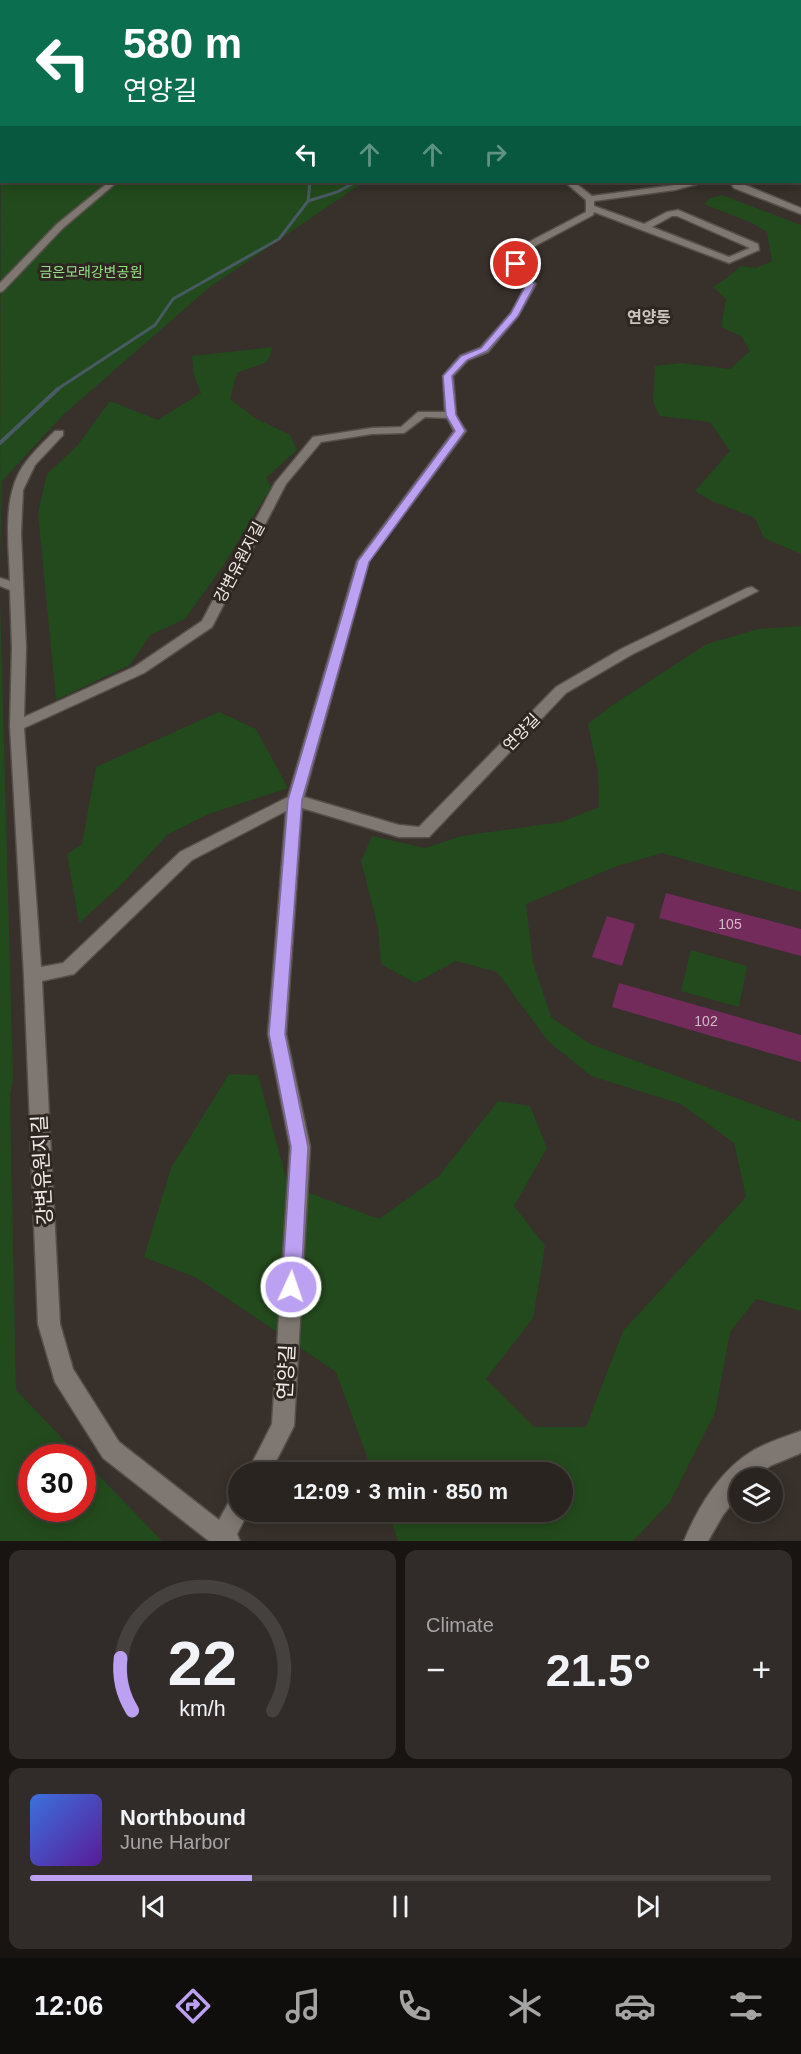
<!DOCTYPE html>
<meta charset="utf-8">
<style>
body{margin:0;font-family:Helvetica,"Noto Sans KR",sans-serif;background:#312c29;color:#f1f3f6;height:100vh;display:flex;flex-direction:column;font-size:22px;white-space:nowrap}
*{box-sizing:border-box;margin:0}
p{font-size:20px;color:#a5a4a5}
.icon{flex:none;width:33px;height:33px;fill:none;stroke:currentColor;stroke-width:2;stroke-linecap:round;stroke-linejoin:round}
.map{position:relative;height:1541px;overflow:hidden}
.sheet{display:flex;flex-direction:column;gap:9px;padding:9px;background:#171412;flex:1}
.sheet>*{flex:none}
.guide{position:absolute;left:0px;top:0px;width:801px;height:183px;box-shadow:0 3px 15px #0003,0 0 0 2px #45413e;background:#0b6e4f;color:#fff;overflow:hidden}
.fabs{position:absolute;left:729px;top:1468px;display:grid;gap:12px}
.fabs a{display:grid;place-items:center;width:54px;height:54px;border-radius:50%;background:#292420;box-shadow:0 3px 15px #0003,0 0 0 2px #45413e;font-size:30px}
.speed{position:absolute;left:18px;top:1444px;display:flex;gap:12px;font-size:30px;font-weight:700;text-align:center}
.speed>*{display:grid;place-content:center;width:78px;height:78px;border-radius:50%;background:#292420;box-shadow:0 3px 15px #0003,0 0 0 2px #45413e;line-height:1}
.speed .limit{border:9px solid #d22;background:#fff;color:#111}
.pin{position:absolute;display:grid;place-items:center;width:51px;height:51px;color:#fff;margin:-26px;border:3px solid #fff;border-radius:50%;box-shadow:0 2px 6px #0007}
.me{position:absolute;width:66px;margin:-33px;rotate:3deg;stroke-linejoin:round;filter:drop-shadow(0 0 4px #0008)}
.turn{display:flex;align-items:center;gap:21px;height:126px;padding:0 24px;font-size:27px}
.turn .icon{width:78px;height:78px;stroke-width:2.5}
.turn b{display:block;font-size:42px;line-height:51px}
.lanes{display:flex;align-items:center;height:57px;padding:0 24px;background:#0003;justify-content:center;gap:30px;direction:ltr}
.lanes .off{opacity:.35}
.big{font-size:45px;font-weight:700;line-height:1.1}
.sheet .widget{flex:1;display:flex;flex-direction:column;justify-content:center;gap:9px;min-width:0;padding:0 21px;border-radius:12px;background:#312c29}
.sheet .dial{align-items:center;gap:0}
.dial svg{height:156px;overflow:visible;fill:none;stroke:#45413e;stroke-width:7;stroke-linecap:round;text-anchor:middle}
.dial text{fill:#f1f3f6;stroke:none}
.song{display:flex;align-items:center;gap:18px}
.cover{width:72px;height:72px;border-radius:9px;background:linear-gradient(135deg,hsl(220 70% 55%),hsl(270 70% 35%))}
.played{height:6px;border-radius:3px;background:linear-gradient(90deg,#bca0f2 30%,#45413e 30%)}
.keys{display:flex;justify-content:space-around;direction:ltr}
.heat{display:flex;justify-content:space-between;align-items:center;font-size:33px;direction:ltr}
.sheet .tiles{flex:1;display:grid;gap:9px;grid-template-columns:1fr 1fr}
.widget:last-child{grid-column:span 2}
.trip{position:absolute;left:228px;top:1462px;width:345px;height:60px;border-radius:30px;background:#292420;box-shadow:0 3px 15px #0003,0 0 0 2px #45413e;font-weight:700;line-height:60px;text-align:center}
.tabs{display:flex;height:96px;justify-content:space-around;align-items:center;background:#100e0d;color:#a5a4a5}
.tabs .icon{width:42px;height:42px}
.tabs .active{color:#bca0f2}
.tabs b{font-size:27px;color:#f1f3f6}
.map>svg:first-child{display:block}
.green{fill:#234a1c}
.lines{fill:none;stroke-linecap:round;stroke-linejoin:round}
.stream-far1{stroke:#485a63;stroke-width:3}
.stream{stroke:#485a63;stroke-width:4}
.building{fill:#732b5b}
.minor-casing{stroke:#554f4a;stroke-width:3}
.highway-casing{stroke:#554f4a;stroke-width:3}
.minor{fill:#7f7771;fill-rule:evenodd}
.highway{fill:#e3a468;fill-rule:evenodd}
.route{fill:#bca0f2;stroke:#7a689d;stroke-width:1.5}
.labels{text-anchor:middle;stroke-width:6;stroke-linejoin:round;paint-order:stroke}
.far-park-label{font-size:14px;fill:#94e285;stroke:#2d2621}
.number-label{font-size:14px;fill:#d1bbc5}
.far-quarter-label{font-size:16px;font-weight:bold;fill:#cbc3bc;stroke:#2d2621}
.street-label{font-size:16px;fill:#f0ebe8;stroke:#2d2621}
.near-street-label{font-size:20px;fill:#f0ebe8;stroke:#2d2621}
</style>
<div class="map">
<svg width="801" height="1541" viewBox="0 0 801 1541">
<rect width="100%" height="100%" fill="#37302b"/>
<path class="green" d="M61,0h495l-500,2z
M1,18l1,164h362l-153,104 -148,129 -61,66 -2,84z
M722,195l79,30v329l-37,-16 -9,-20 -43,-17 -17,-10 35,-40 -20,-29 -50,-6 -7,-14 2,-36 26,-3 49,6 20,-18 -9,-15 -20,-9 5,-28 -13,-12 15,-10 13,-11 15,2 16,-7 -5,-29 -15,-9 -48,-19 6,-6z
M273,347l-6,15 -30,11 -7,26 25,19 35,17 7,15 -31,28 5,9 -48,79 -38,53 -35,16 -20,30 -74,35 -18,-187 9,-39 30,-28 33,-45 48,19 43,-27 -7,-18 -2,-19z
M0,597l13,482 -3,17 6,294 65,68h-49v51h50l1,-50 79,82h-162z
M801,626v266l-139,-39 -45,13 -91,38 7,59 18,54 39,27 211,78v189l-45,-12 -26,33 -15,81 -45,89 -37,39h-235l-10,-29h174v-39h-189l-37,-101 -139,-94 -53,-21 27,-89 58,-94 29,1 30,110 91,34 59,-42 60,-76 32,5 17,42 -33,58 31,40 -12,72 -47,61 48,48h52l37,-96 123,-134 -12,-54 -53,-39 -90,-28 -43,-35 -51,-69 -41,-11 -41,22 -34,-19 -3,-37 -17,-66 11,-25 53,12 36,-12 100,-14 38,-15 -1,-35 -10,-48 23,-18 96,-62 51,-15z
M219,712l37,17 32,59 -82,27 -39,20 -47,51 -41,37 -12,-69 15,-10 14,-77z
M691,950l56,16 -8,41 -58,-16z"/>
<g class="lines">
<path class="stream-far1" d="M308,201l29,-9 19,-10
M56,390l99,-65 18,-26 106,-60 29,-38 2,-19"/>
<path class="stream" d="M0,443l58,-54"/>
</g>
<path class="building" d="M666,893l135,36v27l-142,-38z
M607,916l28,8 -13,42 -30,-9z
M619,983l182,52v27l-189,-55z"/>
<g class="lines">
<g class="minor-casing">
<path id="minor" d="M312,0h7l-8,2z
M800,107h1v4h-1z
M109,182h8l-54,46 -60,63 -3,1v-9l57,-59z
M565,182h9l18,14 106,-14 -1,2 -22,6 -81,11v5l50,18 23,-12 11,-2 80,34 1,6 -30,13 -135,-51 -1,3 -62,33 -15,21 20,15 -18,32 -30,36 -20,8 -15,16 3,39 10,16 -97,130 -65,236 95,28 20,2 137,-140 65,-38 126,-61 5,-1 6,4 -127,64 -65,38 -137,144h-30l-97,-29 -16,226 24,113 -16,279 -24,47h-23l25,-49 18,-277 -22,-113 18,-223 -94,49 -118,114 -32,7 18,343 13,45 46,73 100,78 11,-20 8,-3v15h10l-11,22 3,7h-31l-106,-83 -48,-76 -17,-58 -14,-348 -14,-250 2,-78 -2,-58 -10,-4v-8l10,3c-1,-38 -9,-87 16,-119 8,-11 19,-21 29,-31h8v4l-28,30 -12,25 -2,43 5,115 -2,69 110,-50 68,-46 73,-138 38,-46 59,-9 29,-1 17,-15h27l-2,-36 17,-20 20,-8 31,-35 15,-28 -18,-13v-4l17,-24 61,-32v-12zM672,216h5l73,32 -21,9 -77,-30zM425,417l22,1 7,13 -97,130 -69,236 -108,55 -117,111 -22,4 -17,-239 120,-55 68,-46 74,-143 35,-42 51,-8 32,-1z
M730,182h8l63,26v6l-67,-26z
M801,1431v22l-31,13 -17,13h-13v14l-17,22 -15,26h-24c14,-34 37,-72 70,-91 14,-8 31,-13 47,-19z"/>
</g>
<g class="highway-casing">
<path id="highway" d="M628,0h9l1,2h-9z
M801,60v6l-1,-1v-4z"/>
</g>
<use href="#minor" class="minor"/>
<use href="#highway" class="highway"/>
</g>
<path class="route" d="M513,262h6l-3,8 19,14 -17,32 -31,35 -20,9 -15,16 4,39 9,16 -96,131 -67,238 -17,234 23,113 -7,140 -3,6 -7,3 -6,-3 -3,-6 9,-140 -22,-113 19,-234 70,-239 97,-130 -9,-16 -3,-39 18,-20 20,-8 30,-35 15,-28 -19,-15z"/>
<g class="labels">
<g class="far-park-label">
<text x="91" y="277">금은모래강변공원</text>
</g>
<g class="number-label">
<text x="730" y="929">105</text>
<text x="706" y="1026">102</text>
</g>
<g class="far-quarter-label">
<text x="649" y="323">연양동</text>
</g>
<g class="street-label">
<text transform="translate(239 562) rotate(-62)" y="6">강변유원지길</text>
<text transform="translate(521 732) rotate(-46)" y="6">연양길</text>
</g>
<g class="near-street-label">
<text transform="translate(42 1170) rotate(-93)" y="7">강변유원지길</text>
<text transform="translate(286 1372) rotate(-87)" y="7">연양길</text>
</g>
</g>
</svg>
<div class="fabs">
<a><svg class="icon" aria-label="layers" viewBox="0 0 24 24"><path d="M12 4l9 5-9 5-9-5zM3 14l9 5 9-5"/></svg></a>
</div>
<div class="speed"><div class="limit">30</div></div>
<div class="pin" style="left:516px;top:264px;background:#d93025"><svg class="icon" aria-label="arrive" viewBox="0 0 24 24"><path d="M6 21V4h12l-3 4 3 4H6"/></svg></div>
<svg class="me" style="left:291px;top:1287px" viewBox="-20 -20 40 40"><circle r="17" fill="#bca0f2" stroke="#fff" stroke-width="3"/><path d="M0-11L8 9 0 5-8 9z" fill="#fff"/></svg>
<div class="trip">12:09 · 3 min · 850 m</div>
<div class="guide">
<div class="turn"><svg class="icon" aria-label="left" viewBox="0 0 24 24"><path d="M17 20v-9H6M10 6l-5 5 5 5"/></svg><div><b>580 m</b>연양길</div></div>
<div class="lanes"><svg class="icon" aria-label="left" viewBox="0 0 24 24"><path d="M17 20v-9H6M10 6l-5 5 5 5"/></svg><svg class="icon off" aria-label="ahead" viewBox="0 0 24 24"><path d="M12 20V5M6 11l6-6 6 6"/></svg><svg class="icon off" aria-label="ahead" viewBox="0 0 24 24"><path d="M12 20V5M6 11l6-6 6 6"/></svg><svg class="icon off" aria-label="right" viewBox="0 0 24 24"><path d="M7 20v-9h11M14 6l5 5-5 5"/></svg></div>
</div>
</div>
<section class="sheet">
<div class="tiles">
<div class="widget dial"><svg viewBox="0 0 100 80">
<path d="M14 69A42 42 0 1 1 86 69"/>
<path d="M14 69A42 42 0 0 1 8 42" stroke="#bca0f2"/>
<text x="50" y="56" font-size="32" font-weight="700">22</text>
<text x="50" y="72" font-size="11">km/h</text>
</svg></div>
<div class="widget"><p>Climate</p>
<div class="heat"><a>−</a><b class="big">21.5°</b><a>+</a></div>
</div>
<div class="widget">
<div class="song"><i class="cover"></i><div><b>Northbound</b><p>June Harbor</p></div></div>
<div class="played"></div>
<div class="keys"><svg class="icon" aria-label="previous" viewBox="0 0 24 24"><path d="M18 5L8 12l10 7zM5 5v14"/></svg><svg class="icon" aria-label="pause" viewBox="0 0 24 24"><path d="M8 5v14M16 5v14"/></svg><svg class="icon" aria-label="next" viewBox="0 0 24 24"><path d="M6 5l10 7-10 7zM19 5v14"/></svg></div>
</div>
</div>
</section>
<nav class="tabs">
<b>12:06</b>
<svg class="icon active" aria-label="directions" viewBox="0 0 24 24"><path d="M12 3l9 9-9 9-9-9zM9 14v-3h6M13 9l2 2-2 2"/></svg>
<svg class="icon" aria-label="music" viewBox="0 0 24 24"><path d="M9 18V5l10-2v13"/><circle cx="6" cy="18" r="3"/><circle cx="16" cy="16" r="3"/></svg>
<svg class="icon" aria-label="phone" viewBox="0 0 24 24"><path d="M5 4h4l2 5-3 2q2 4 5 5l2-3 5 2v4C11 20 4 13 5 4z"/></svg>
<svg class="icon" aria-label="climate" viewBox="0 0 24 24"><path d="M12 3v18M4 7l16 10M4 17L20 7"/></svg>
<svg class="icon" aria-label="car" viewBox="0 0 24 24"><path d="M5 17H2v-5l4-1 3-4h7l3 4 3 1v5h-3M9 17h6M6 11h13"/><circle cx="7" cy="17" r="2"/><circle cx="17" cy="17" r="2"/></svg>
<svg class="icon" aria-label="filters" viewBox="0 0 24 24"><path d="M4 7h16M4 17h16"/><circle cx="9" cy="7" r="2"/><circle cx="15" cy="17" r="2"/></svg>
</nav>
